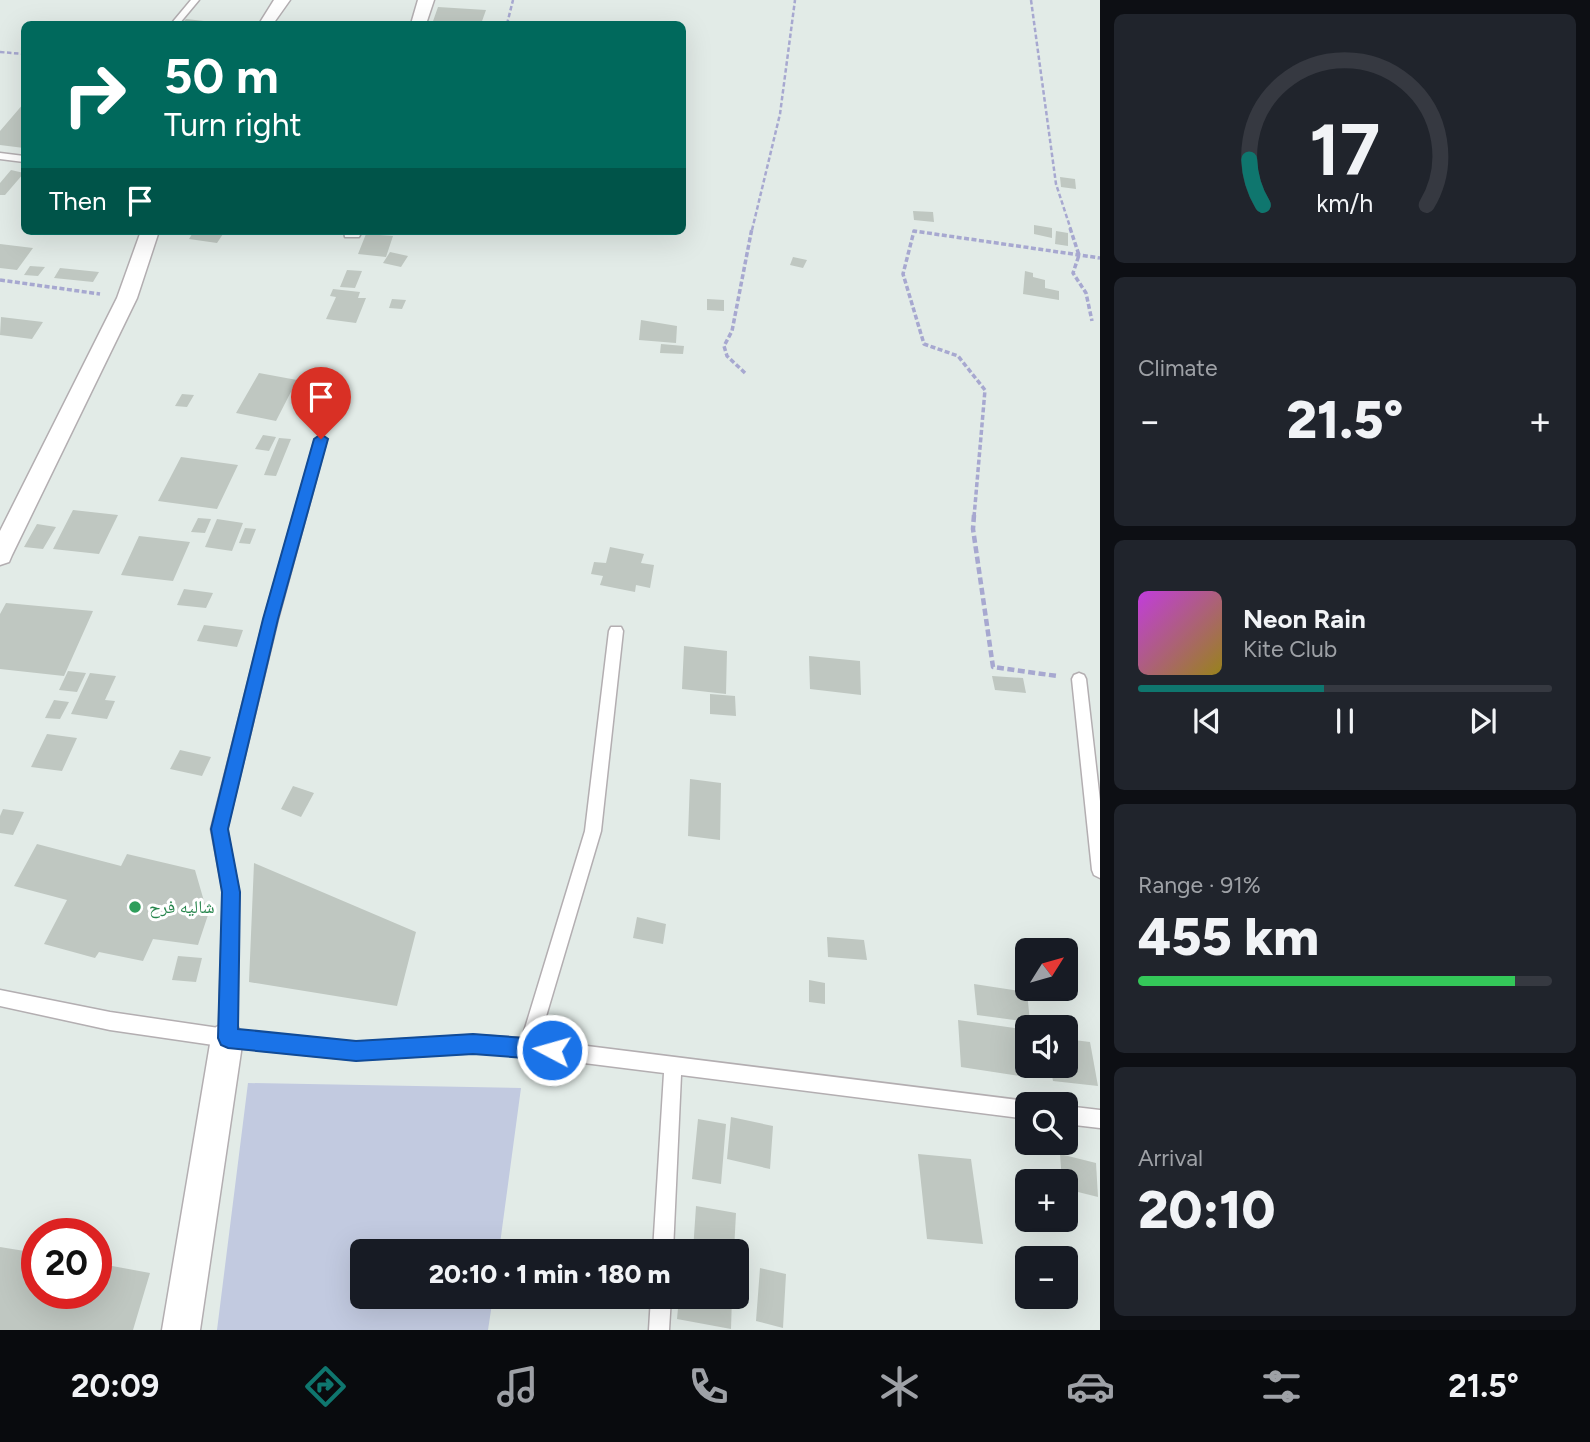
<!DOCTYPE html>
<meta charset="utf-8">
<style>
body{margin:0;font-family:Figtree,"Noto Naskh Arabic",sans-serif;background:#20242c;color:#f1f3f6;height:100vh;display:flex;flex-direction:column;font-size:26px;white-space:nowrap}
*{box-sizing:border-box;margin:0}
p{font-size:23px;color:#9ea1a6}
.icon{flex:none;width:38px;height:38px;fill:none;stroke:currentColor;stroke-width:2;stroke-linecap:round;stroke-linejoin:round}
.map{position:relative;flex:1;overflow:hidden}
.panel{display:flex;flex-direction:column;gap:14px;padding:14px;background:#0d0f14;width:490px}
.panel>*{flex:none}
.guide{position:absolute;left:21px;top:21px;width:665px;height:214px;border-radius:10px;box-shadow:0 7px 28px #0002;background:#00695c;color:#fff;overflow:hidden}
.needle{width:46px;rotate:53deg}
.controls{position:absolute;left:1015px;top:938px;display:grid;gap:14px}
.controls a{display:grid;place-items:center;width:63px;height:63px;border-radius:10px;background:#171b24;box-shadow:0 7px 28px #0002;font-size:35px}
.speed{position:absolute;left:21px;top:1218px;display:flex;gap:14px;font-size:35px;font-weight:700;text-align:center}
.speed>*{display:grid;place-content:center;width:91px;height:91px;border-radius:50%;background:#171b24;box-shadow:0 7px 28px #0002;line-height:1}
.speed .limit{border:10px solid #d22;background:#fff;color:#111}
.pin{position:absolute;display:grid;place-items:center;width:60px;height:60px;color:#fff;margin:-72px -30px;border-radius:50% 50% 50% 0;rotate:-45deg;box-shadow:0 0 7px #0007}
.pin .icon{rotate:45deg}
.me{position:absolute;width:77px;margin:-38px;rotate:276deg;stroke-linejoin:round;filter:drop-shadow(0 0 5px #0008)}
.turn{display:flex;align-items:center;gap:24px;height:147px;padding:0 28px;font-size:32px}
.turn .icon{width:91px;height:91px;stroke-width:2.5}
.turn b{display:block;font-size:49px;line-height:60px}
.then{display:flex;align-items:center;height:66px;padding:0 28px;background:#0003;gap:14px;font-size:26px}
.big{font-size:52px;font-weight:800;line-height:1.1}
.panel .card{flex:1;display:flex;flex-direction:column;justify-content:center;gap:10px;min-width:0;padding:0 24px;border-radius:10px;background:#20242c}
.panel .dial{align-items:center;gap:0}
.dial svg{height:182px;overflow:visible;fill:none;stroke:#363941;stroke-width:7;stroke-linecap:round;text-anchor:middle}
.dial text{fill:#f1f3f6;stroke:none}
.song{display:flex;align-items:center;gap:21px}
.cover{width:84px;height:84px;border-radius:10px;background:linear-gradient(135deg,hsl(290 70% 55%),hsl(50 70% 35%))}
.played{height:7px;border-radius:4px;background:linear-gradient(90deg,#0f766e 45%,#363941 45%)}
.keys{display:flex;justify-content:space-around;direction:ltr}
.heat{display:flex;justify-content:space-between;align-items:center;font-size:38px;direction:ltr}
.charge{height:10px;border-radius:5px;background:linear-gradient(90deg,#34c759 91%,#363941 0)}
.trip{position:absolute;left:350px;top:1239px;width:399px;height:70px;border-radius:10px;background:#171b24;box-shadow:0 7px 28px #0002;font-weight:800;line-height:70px;text-align:center}
.dock{display:flex;height:112px;justify-content:space-around;align-items:center;background:#090b0e;color:#9ea1a6}
.dock .icon{width:49px;height:49px}
.dock .selected{color:#0f766e}
.dock b{font-size:32px;color:#f1f3f6}
main{display:flex;flex:1;min-height:0}
.map>svg:first-child{display:block}
.green{fill:#c2cae0}
.building{fill:#bfc7c1}
.lines{fill:none;stroke-linecap:round;stroke-linejoin:round}
.lane-casing{stroke:#b3aeb1;stroke-width:3}
.street-casing{stroke:#b3aeb1;stroke-width:3}
.path-far2{stroke:#a7a8d0;stroke-width:2.5;stroke-dasharray:4.5 2.5;stroke-linecap:butt}
.path-far1{stroke:#a7a8d0;stroke-width:3.5;stroke-dasharray:5 2.5;stroke-linecap:butt}
.path{stroke:#a7a8d0;stroke-width:4.5;stroke-dasharray:7 3.5;stroke-linecap:butt}
.lane{fill:#fff;fill-rule:evenodd}
.street{fill:#fff;fill-rule:evenodd}
.route{fill:#1a73e8;stroke:#114b97;stroke-width:2}
.leisure-dot{fill:#2e9e5b;stroke:#fff;stroke-width:2.5}
.labels{text-anchor:middle;stroke-width:6;stroke-linejoin:round;paint-order:stroke}
.leisure-label{font-size:18px;fill:#27864d;stroke:#fff;text-anchor:start}
</style>
<main>
<div class="map">
<svg width="1100" height="1330" viewBox="0 0 1100 1330">
<rect width="100%" height="100%" fill="#e2ebe7"/>
<path class="green" d="M248,1083l273,5 -22,163h-137v46h131l-5,33h-271z"/>
<path class="building" d="M438,7l48,3 -5,14h-49z
M186,19l36,4v1h-41z
M24,103v45l-24,-3v-14z
M11,170l13,3 -19,22h-5v-12z
M1060,177l15,2 1,10 -15,-2z
M913,211l20,1 1,10 -20,-2z
M1034,225l18,3v10l-18,-4z
M194,231h31l-8,12 -28,-4z
M1056,231l12,2v13l-13,-2z
M366,234l27,2 -7,21 -28,-3z
M0,244l33,4 -16,22 -17,-2z
M390,252l18,4 -7,11 -18,-4z
M793,257l14,3 -4,8 -13,-3z
M30,266l15,1 -7,9 -14,-1z
M60,268l39,4 -6,10 -39,-4z
M347,270l15,1 -7,17 -15,-1z
M1025,271l8,2v4l12,3v8l14,3v9l-36,-6z
M333,289l27,3 -2,6h8l-10,25 -30,-4 10,-22 -6,-1z
M392,299l14,1 -4,9 -13,-1z
M707,299l17,1v11l-17,-1z
M1,317l42,5 -11,17 -32,-4z
M641,320l36,6 -1,17 -37,-3z
M661,344l23,2 -1,8 -23,-1z
M259,373l38,7 -21,41 -40,-8z
M182,394l12,1 -7,12 -12,-1z
M263,435l13,2 -7,14 -14,-2z
M279,438l12,1 -15,37 -12,-1z
M181,457l57,8 -21,44 -59,-8z
M73,510l45,5 -19,39 -46,-5z
M198,518l13,1 -6,14 -14,-1z
M217,519l26,4 -11,28 -27,-4z
M37,524l19,3 -13,22 -19,-2z
M245,528l11,1 -6,15 -11,-1z
M139,536l51,6 -17,39 -52,-6z
M610,547l34,7 -3,9 13,2 -4,23 -14,-3 -1,7 -35,-7 3,-9 -12,-2 3,-12 12,1z
M184,589l29,4 -7,15 -29,-3z
M6,603l87,8 -29,65 -64,-7v-55z
M204,625l39,5 -6,17 -40,-6z
M684,646l43,5 -1,43 -44,-5z
M809,656l51,5 1,34 -51,-6z
M68,671l18,2 -9,19 -18,-2z
M90,673l26,3 -11,24 10,1 -8,18 -36,-5z
M992,676l31,2 3,15 -31,-3z
M710,694l25,2 1,20 -26,-2z
M54,700l15,2 -9,17 -15,-1z
M47,734l30,4 -15,33 -31,-4z
M180,750l31,7 -9,19 -32,-7z
M690,779l31,4 -1,57 -32,-4z
M293,786l21,7 -13,24 -20,-8z
M3,809l21,3 -11,23 -13,-2v-17z
M37,844l84,22 6,-12 68,16 13,45 -10,30 -45,-6 -10,22 -44,-9 -4,6 -51,-14 23,-44 -53,-14z
M254,863l162,69 -19,74 -148,-24z
M637,917l29,7 -3,20 -30,-6z
M827,937l37,3 3,20 -39,-3z
M178,956l24,2 -6,24 -24,-2z
M809,980l16,3v21l-16,-2z
M974,984l53,8 3,30 -53,-7z
M958,1020l63,9 6,48 -66,-10z
M1066,1039l24,3 8,44 -45,-5 -3,-15h16z
M731,1117l42,9 -3,43 -43,-10z
M698,1119l28,5 -5,60 -29,-5z
M918,1154l53,5 12,85 -56,-5z
M1060,1154l36,9 2,34 -32,-8v-8h-4z
M696,1206l40,7 -2,38h-41z
M0,1247l37,6v40h59v-30l54,10 -17,57h-133z
M760,1268l26,6 -3,54 -27,-7z
M679,1297h53l-1,32 -54,-10z"/>
<g class="lines">
<g class="lane-casing">
<path id="lane" d="M191,0h8l-20,24h-8z
M0,153l24,3v6l-24,-3z
M321,435l6,4 -49,180 -51,210 12,63 -3,138 120,12 117,-7 49,3 63,-207 24,-200 2,-4h10l2,4 -22,200 -62,209 488,61 7,3h-7v15l-346,-44 -8,176h-20l11,-178 -136,-17 -55,-3 -117,7 -129,-13 -117,-17 -110,-24v-16l110,22 109,16 4,-136 -12,-63 53,-210 51,-180z
M1079,673l5,2 2,4 14,122v77l-6,-3 -2,-5 -20,-191 2,-4z
M1066,1106l34,4v18l-34,-4z
M651,1297h20l-2,33h-20z"/>
</g>
<g class="street-casing">
<path id="street" d="M274,0h16l-17,24h-14z
M418,0h16l-8,24h-15z
M141,231h18l-22,67 -125,257 -3,7 -9,3v-34l117,-233z
M344,231h18l-3,6h-14z
M227,1022l11,5 5,11 -43,292h-38l49,-292 5,-11z"/>
</g>
<path class="path-far2" d="M1031,0l25,184 15,46
M507,24l6,-24
M0,52l24,2
M752,230l28,-116 15,-114"/>
<path class="path-far1" d="M1070,228l9,27 -6,18 13,20 6,28
M0,280l100,14
M745,373l-18,-17 -3,-10 8,-15 20,-103
M974,517l11,-127 -27,-34 -34,-12 -21,-70 11,-43 186,27"/>
<path class="path" d="M974,515l-1,14 20,138 64,9"/>
<use href="#lane" class="lane"/>
<use href="#street" class="street"/>
</g>
<path class="route" d="M321,434l7,5 -50,180 -50,210 12,63 -2,137 118,12 117,-7 79,6 7,3 3,7 -3,7 -7,3 -79,-6 -117,7 -128,-13 -7,-3 -3,-7 4,-146 -11,-63 52,-210 51,-180z"/>
<circle class="leisure-dot" cx="135" cy="907" r="7"/>
<g class="labels">
<g class="leisure-label">
<text x="149" y="913">شاليه فرح</text>
</g>
</g>
</svg>
<div class="controls">
<a><svg class="needle" viewBox="-14 -14 28 28"><path d="M0-13l5 13h-10z" fill="#e53935"/><path d="M0 13l5-13h-10z" fill="#9ea1a6"/></svg></a>
<a><svg class="icon" aria-label="sound" viewBox="0 0 24 24"><path d="M4 9h4l5-4v14l-5-4H4zM17 9q2 3 0 6"/></svg></a>
<a><svg class="icon" aria-label="search" viewBox="0 0 24 24"><circle cx="10" cy="10" r="6"/><path d="M15 15l6 6"/></svg></a>
<a>+</a>
<a>−</a>
</div>
<div class="speed"><div class="limit">20</div></div>
<div class="pin" style="left:321px;top:439px;background:#d93025"><svg class="icon" aria-label="arrive" viewBox="0 0 24 24"><path d="M6 21V4h12l-3 4 3 4H6"/></svg></div>
<svg class="me" style="left:552px;top:1050px" viewBox="-20 -20 40 40"><circle r="17" fill="#1a73e8" stroke="#fff" stroke-width="3"/><path d="M0-11L8 9 0 5-8 9z" fill="#fff"/></svg>
<div class="trip">20:10 · 1 min · 180 m</div>
<div class="guide">
<div class="turn"><svg class="icon" aria-label="right" viewBox="0 0 24 24"><path d="M7 20v-9h11M14 6l5 5-5 5"/></svg><div><b>50 m</b>Turn right</div></div>
<div class="then">Then<svg class="icon" aria-label="arrive" viewBox="0 0 24 24"><path d="M6 21V4h12l-3 4 3 4H6"/></svg></div>
</div>
</div>
<section class="panel">
<div class="card dial"><svg viewBox="0 0 100 80">
<path d="M14 69A42 42 0 1 1 86 69"/>
<path d="M14 69A42 42 0 0 1 8 49" stroke="#0f766e"/>
<text x="50" y="56" font-size="32" font-weight="700">17</text>
<text x="50" y="72" font-size="11">km/h</text>
</svg></div>
<div class="card"><p>Climate</p>
<div class="heat"><a>−</a><b class="big">21.5°</b><a>+</a></div>
</div>
<div class="card">
<div class="song"><i class="cover"></i><div><b>Neon Rain</b><p>Kite Club</p></div></div>
<div class="played"></div>
<div class="keys"><svg class="icon" aria-label="previous" viewBox="0 0 24 24"><path d="M18 5L8 12l10 7zM5 5v14"/></svg><svg class="icon" aria-label="pause" viewBox="0 0 24 24"><path d="M8 5v14M16 5v14"/></svg><svg class="icon" aria-label="next" viewBox="0 0 24 24"><path d="M6 5l10 7-10 7zM19 5v14"/></svg></div>
</div>
<div class="card"><p>Range · 91%</p><b class="big">455 km</b><div class="charge"></div></div>
<div class="card"><p>Arrival</p><b class="big">20:10</b></div>
</section>
</main>
<nav class="dock">
<b>20:09</b>
<svg class="icon selected" aria-label="directions" viewBox="0 0 24 24"><path d="M12 3l9 9-9 9-9-9zM9 14v-3h6M13 9l2 2-2 2"/></svg>
<svg class="icon" aria-label="music" viewBox="0 0 24 24"><path d="M9 18V5l10-2v13"/><circle cx="6" cy="18" r="3"/><circle cx="16" cy="16" r="3"/></svg>
<svg class="icon" aria-label="phone" viewBox="0 0 24 24"><path d="M5 4h4l2 5-3 2q2 4 5 5l2-3 5 2v4C11 20 4 13 5 4z"/></svg>
<svg class="icon" aria-label="climate" viewBox="0 0 24 24"><path d="M12 3v18M4 7l16 10M4 17L20 7"/></svg>
<svg class="icon" aria-label="car" viewBox="0 0 24 24"><path d="M5 17H2v-5l4-1 3-4h7l3 4 3 1v5h-3M9 17h6M6 11h13"/><circle cx="7" cy="17" r="2"/><circle cx="17" cy="17" r="2"/></svg>
<svg class="icon" aria-label="filters" viewBox="0 0 24 24"><path d="M4 7h16M4 17h16"/><circle cx="9" cy="7" r="2"/><circle cx="15" cy="17" r="2"/></svg>
<b>21.5°</b>
</nav>
